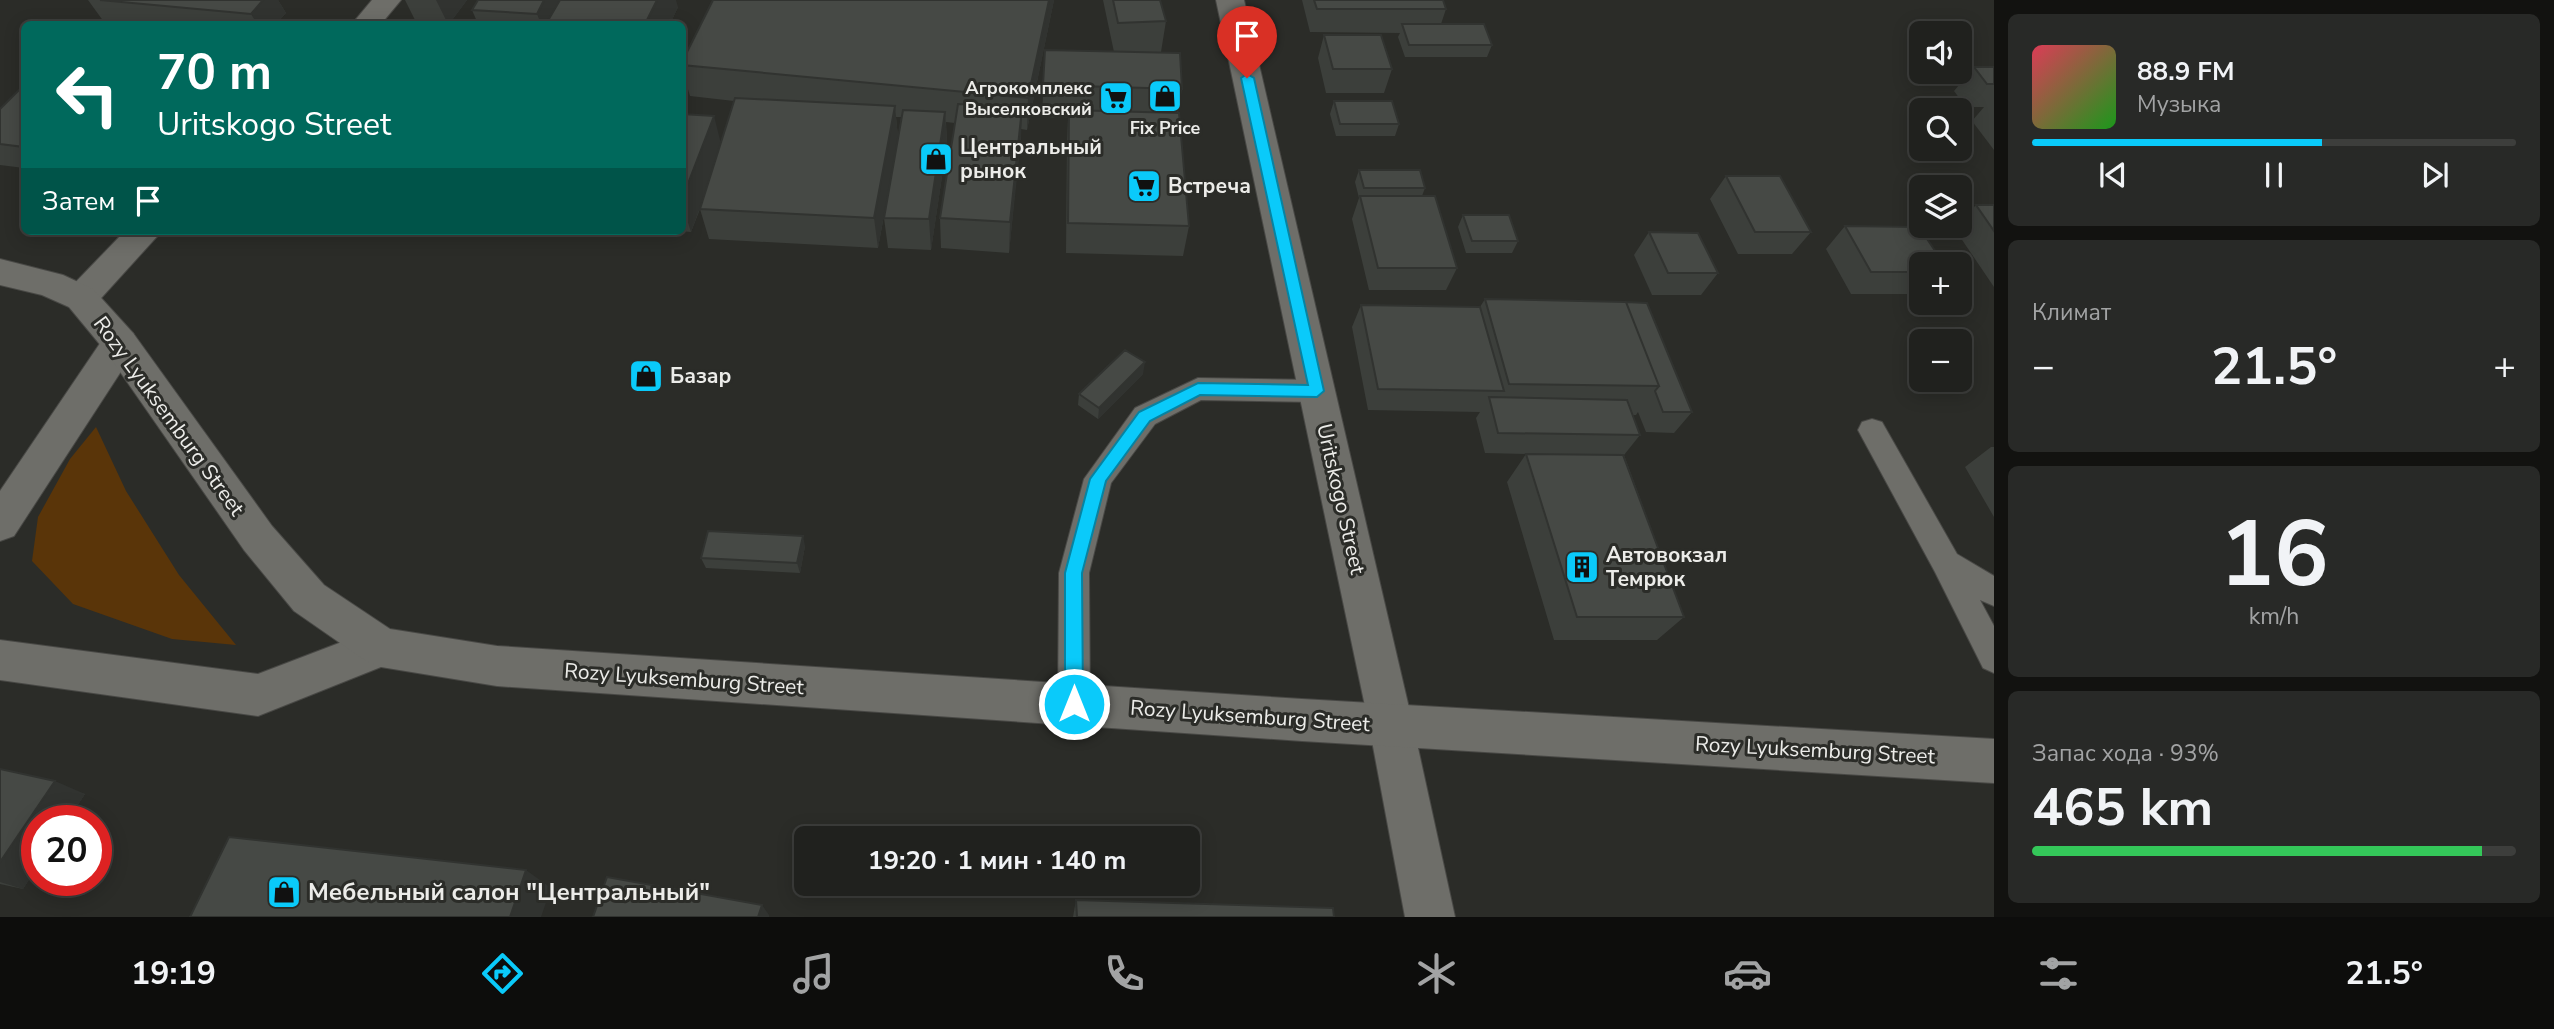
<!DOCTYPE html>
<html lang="ru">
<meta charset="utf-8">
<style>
body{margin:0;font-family:"Nunito Sans",sans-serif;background:#282927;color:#f1f3f6;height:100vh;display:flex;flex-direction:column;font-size:26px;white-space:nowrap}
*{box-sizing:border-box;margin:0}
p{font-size:23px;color:#a2a3a4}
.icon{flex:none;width:38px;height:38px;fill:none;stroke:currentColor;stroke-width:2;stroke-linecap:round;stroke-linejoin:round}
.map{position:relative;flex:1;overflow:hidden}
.panel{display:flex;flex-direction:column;gap:14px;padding:14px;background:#121210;width:560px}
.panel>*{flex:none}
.guide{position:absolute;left:21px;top:21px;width:665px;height:214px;border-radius:10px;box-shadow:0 4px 18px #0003,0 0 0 2px #3d3e3c;background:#00695c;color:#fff;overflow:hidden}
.tools{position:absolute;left:1909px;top:21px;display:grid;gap:14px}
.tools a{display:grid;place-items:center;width:63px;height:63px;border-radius:10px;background:#20211e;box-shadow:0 4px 18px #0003,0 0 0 2px #3d3e3c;font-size:35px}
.speed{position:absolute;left:21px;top:805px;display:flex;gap:14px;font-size:35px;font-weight:700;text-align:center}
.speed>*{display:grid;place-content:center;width:91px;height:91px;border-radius:50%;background:#20211e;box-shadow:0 4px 18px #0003,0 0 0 2px #3d3e3c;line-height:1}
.speed .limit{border:10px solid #d22;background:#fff;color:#111}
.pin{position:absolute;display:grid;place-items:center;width:60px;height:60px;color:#fff;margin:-72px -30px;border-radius:50% 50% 50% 0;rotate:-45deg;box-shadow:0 0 7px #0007}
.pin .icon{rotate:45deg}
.me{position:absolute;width:77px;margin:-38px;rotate:0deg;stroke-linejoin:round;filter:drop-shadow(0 0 5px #0008)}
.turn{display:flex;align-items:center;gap:24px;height:147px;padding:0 21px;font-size:32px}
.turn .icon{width:91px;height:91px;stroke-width:2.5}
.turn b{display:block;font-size:49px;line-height:60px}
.then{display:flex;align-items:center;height:66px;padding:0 21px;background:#0003;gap:14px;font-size:26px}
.big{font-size:52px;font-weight:700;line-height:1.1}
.panel .card{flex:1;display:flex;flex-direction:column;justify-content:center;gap:10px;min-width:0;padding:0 24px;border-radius:10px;background:#282927}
.panel .dial{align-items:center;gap:0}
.dial b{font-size:91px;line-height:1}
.song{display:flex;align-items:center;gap:21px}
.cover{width:84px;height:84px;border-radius:10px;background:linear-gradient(135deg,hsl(350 70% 55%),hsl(120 70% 35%))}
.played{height:7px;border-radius:4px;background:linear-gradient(90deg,#0acafa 60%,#3d3e3c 60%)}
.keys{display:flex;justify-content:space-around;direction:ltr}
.heat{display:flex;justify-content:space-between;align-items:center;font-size:38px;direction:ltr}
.charge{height:10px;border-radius:5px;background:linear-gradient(90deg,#34c759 93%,#3d3e3c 0)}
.trip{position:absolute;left:794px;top:826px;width:406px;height:70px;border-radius:10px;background:#20211e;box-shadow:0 4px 18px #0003,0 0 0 2px #3d3e3c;font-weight:700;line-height:70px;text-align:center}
.menu{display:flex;height:112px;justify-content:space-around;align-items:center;background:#0d0d0c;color:#a2a3a4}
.menu .icon{width:49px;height:49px}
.menu .selected{color:#0acafa}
.menu b{font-size:32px;color:#f1f3f6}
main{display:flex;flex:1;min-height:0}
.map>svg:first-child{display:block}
.green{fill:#5a3509}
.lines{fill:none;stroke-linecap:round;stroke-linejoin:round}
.service-casing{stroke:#484845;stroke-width:2}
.minor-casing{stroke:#484845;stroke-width:2}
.secondary-casing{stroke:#484845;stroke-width:2}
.service{fill:#6e6e69;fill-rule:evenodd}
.minor{fill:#6e6e69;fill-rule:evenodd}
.secondary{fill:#6e6e69;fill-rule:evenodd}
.wall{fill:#3c3f3b;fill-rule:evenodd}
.shaded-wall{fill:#313330}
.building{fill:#464945;stroke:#313330;stroke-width:2}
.route{fill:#0acafa;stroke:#0683a2;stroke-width:2}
.labels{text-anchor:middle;stroke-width:6;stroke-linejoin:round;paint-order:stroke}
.far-poi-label{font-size:18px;font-weight:bold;fill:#ecece9;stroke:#2b2c28;text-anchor:end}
.poi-label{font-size:21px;font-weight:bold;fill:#ecece9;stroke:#2b2c28;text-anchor:start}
.street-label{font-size:21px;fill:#ecece9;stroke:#2b2c28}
.near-poi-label{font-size:24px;font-weight:bold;fill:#ecece9;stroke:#2b2c28;text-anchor:start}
</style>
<main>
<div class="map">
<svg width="1994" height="917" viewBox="0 0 1994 917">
<rect width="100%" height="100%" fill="#2b2c28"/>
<path class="green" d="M96,427l30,64 53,84 57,70 -64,-6 -99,-35 -41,-43 6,-44 32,-58z"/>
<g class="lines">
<g class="service-casing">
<path id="service" d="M1198,378l118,2 9,3 4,8 -4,8 -9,3 -115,-2 -46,24 -44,59 -22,90 1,131 -5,11 -11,4 -11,-4 -5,-11 1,-131 25,-94 51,-71z
M1872,419l10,3 75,132 37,22v30l-14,-6 14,26v47l-11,-5 -48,-96 -77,-142 4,-8z"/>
</g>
<g class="minor-casing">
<path id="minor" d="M372,0h29l-20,24h-29z
M1216,0h28l169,725 42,192h-50l-36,-192z
M125,231h37l-69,76 -12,4 -12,-4 -5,-9 5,-9z
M120,329l13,4 5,10 -5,10 -119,183 -14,5v-50l107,-158z
M381,627l15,6 6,14 -6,14 -138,55 -258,-36v-40l258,34z"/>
</g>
<g class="secondary-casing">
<path id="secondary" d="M0,259l63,16 30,14 40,44 139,193 52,59 66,44 107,17 805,53 692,40v44l-692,-42 -805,-55 -116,-19 -15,-6 -72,-50 -50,-61 -137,-197 -38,-46 -27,-12 -42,-10z"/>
</g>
<use href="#service" class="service"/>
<use href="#minor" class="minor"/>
<use href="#secondary" class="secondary"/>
</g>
<path class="wall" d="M88,0h190l8,13 -10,11h-146l-26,-2z
M405,0h62l-18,24 -33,-2z
M1054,0l-27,130 -6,-1 -12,124 -68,-5 -1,-30 15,-95 -9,-1 1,21 -16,107 -43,-2 -4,-30 13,-72 -19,102 -169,-9 -9,-30 -9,23 -11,-1h2v-117l39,28 13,-41 -44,-5 -8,-27v-7zM896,117h5l-3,20z
M1103,0h57l6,21 -5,31 -8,1 29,36 -4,24 11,113 -6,30 -117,-3 1,-111 1,-24 -26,-1 3,-67 69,2z
M1302,0h141l3,9 -5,15 51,21 -5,12h-82l-7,-20 2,-4 -90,-1z
M678,7l-8,17h-192l-6,-14z
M1324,35l68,34 -8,24h-58l-8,-35z
M1974,67h20v83l-22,-29 12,-14h-18l-12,-16z
M24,89v79l-24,-3v-56z
M1334,101l65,23 -4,12h-59l-6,-22z
M1359,170l66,18 -3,8 35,72 -11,22h-77l-17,-71 7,-21 -4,-16z
M1726,176l85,56 -19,22h-54l-28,-55z
M1976,205h18v82l-40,-59 2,-2h4v-4z
M1463,215l55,26 -6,12h-46l-8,-26z
M1845,226l77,38v30h-71l-25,-45z
M1649,232l69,41 -17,22h-49l-18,-40z
M1485,299l141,3 66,110 -18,21 -28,-1 -8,-20 -2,3h-3l7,20 -16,20 60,162 -27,23h-103l-47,-158 19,-28 50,1 -91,-2 -9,-35 4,-6 -112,-2 -16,-83 9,-22 119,2z
M1143,374l-45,45 -20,-14 1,-11z
M1991,447h3v70l-29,-50z
M805,546l-5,27 -94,-5 -5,-10z
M0,769l85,25 -18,27h-30v46l-14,22 -23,-5z
M1076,900l258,17h-261z"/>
<path class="shaded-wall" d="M263,0h15l8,13 -10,11h-19l-6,-10z
M436,0h31l-18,24h-1z
M544,0h28l-12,24h-19l-4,-10z
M657,0h19l2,7 -8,17h-25z
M1049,0h5l-27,130 1,-32z
M895,106l3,32 -20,110 -4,-30z
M1022,108l-1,32 -12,113 1,-31z
M945,112l2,31 -16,107 -2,-31z
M714,116l8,32 -31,84 -9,-28v-5z
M1145,362l-2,12 -45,45 1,-11z
M803,536l2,10 -5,27 -3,-10z
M55,781l30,13 -18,27h-30v46l-14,22 -23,-7v-20z
M526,870l25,18 -10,29h-31z
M762,905l7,10v2h-11z"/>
<path class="building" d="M100,0h163l-12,14z
M478,0h66l-7,14 -65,-4z
M560,0h97l-12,24h-99z
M713,0h336l-21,98 -346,-33v-3z
M1113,0h47l6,21 -48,2z
M1314,0h129l3,9h-129z
M317,20l35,4h-39z
M529,21l-1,3h-39l1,-2z
M1402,24h82l8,21h-83z
M1324,35h57l11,34h-59z
M1045,50l135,3 2,36 -139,-4z
M1974,67h20v17h-7z
M21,88l3,1v58l-24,-3v-35z
M735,98l160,8 -21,112 -174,-9z
M1334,101h58l7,23h-59z
M958,104l64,4 -12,114 -70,-4z
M903,110l42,2 -16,107 -45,-1z
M1069,110l110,3 10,113 -121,-3z
M682,114l32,2 -32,83z
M1359,170h61l5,18h-61z
M1726,176h54l31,56h-56z
M1360,196h75l22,72h-79z
M1976,205h18v26z
M1463,215h46l9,26h-46z
M1845,226l74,1 25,37h-22v8h-51z
M1649,232l49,1 20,40h-50z
M1485,299l141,3 33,84 -150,-2z
M1626,302l21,1 45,109h-29l-8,-21 4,-5z
M1361,305l119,2 24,84 -126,-2z
M1125,350l20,12 -46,46 -20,-14z
M1489,397l138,3 13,35 -142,-2z
M1526,454l97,1 61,162h-107z
M708,531l95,5 -6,27 -96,-5z
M0,769l55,12 -55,81z
M229,837l297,33 -16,47h-320z
M607,877l155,28 -4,12h-165z
M1076,900l257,8 1,9h-257z"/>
<path class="route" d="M1247,74l7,4 70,313 -7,6 -117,-2 -50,26 -44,60 -24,92 1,131 -2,6 -7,3 -6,-3 -3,-6v-131l25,-94 49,-67 59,-29 110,2 -67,-307z"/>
<defs>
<g id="shop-square" transform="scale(1.75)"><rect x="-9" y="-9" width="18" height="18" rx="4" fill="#0acafa" stroke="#2b2c28"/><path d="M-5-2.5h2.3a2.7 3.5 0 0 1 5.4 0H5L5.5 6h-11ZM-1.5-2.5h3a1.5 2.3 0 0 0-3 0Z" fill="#111"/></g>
<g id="supermarket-square" transform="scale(1.75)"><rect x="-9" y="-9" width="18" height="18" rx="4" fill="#0acafa" stroke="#2b2c28"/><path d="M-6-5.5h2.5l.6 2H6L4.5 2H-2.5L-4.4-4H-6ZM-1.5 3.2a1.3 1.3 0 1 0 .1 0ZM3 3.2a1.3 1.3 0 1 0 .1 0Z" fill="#111"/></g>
<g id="building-square" transform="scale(1.75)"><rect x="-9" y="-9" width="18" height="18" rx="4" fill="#0acafa" stroke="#2b2c28"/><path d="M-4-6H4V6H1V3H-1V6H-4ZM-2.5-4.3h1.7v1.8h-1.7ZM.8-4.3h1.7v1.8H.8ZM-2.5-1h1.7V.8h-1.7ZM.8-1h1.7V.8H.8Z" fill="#111"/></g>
</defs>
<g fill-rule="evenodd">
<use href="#shop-square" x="1165" y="96"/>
<use href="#supermarket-square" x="1116" y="98"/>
<use href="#shop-square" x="936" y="159"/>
<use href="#supermarket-square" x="1144" y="186"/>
<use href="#shop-square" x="646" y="376"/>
<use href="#building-square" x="1582" y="567"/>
<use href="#shop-square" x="284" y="892"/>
</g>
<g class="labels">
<g class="far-poi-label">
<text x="1092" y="94">Агрокомплекс<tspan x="1092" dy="21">Выселковский</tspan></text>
<text x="1165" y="134" text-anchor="middle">Fix Price</text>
</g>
<g class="poi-label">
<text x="960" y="154">Центральный<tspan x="960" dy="24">рынок</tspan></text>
<text x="1168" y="193">Встреча</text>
<text x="670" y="383">Базар</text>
<text x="1606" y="562">Автовокзал<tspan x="1606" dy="24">Темрюк</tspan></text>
</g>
<g class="street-label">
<text transform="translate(169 416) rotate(54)" y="7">Rozy Lyuksemburg Street</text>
<text transform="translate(1341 499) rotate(77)" y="7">Uritskogo Street</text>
<text transform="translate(684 679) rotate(4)" y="7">Rozy Lyuksemburg Street</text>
<text transform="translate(1250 716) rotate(4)" y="7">Rozy Lyuksemburg Street</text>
<text transform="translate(1815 750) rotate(3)" y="7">Rozy Lyuksemburg Street</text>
</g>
<g class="near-poi-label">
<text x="308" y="900">Мебельный салон "Центральный"</text>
</g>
</g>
</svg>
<div class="tools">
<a><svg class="icon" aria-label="sound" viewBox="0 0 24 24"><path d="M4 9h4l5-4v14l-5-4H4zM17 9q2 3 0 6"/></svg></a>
<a><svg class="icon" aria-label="search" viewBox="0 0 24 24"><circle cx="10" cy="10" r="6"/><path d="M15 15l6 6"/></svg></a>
<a><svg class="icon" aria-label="layers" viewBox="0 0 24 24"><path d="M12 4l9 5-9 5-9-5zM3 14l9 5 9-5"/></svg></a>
<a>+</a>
<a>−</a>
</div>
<div class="speed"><div class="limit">20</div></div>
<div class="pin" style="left:1247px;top:78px;background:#d93025"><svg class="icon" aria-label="arrive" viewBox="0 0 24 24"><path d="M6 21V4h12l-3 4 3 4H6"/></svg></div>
<svg class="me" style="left:1074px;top:704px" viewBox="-20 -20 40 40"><circle r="17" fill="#0acafa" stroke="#fff" stroke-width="3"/><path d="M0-11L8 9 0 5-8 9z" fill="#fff"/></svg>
<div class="trip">19:20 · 1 мин · 140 m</div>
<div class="guide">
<div class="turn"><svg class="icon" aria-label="left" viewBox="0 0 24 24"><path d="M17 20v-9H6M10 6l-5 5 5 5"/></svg><div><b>70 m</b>Uritskogo Street</div></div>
<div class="then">Затем<svg class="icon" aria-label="arrive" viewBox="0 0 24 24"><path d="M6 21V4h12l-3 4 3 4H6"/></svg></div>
</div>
</div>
<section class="panel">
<div class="card">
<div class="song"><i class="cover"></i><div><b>88.9 FM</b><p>Музыка</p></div></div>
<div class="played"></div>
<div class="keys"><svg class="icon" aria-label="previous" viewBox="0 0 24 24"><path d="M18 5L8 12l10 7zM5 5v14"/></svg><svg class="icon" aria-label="pause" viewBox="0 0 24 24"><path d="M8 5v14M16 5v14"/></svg><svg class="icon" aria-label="next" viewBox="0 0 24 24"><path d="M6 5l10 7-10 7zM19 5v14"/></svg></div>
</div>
<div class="card"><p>Климат</p>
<div class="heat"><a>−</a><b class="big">21.5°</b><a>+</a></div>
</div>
<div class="card dial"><b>16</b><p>km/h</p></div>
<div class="card"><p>Запас хода · 93%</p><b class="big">465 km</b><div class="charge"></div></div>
</section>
</main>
<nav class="menu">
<b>19:19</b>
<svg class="icon selected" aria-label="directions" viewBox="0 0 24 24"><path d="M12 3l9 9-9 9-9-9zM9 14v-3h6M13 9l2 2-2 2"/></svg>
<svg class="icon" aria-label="music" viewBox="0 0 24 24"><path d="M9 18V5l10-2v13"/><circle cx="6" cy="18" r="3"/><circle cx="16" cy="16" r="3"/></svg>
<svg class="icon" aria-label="phone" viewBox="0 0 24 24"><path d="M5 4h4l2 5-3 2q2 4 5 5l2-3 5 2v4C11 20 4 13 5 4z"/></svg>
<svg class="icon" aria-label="climate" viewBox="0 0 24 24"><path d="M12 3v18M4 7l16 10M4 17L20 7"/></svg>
<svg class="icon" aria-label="car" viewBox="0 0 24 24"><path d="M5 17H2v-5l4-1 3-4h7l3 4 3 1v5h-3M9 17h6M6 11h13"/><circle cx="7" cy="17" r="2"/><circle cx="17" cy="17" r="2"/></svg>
<svg class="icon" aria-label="filters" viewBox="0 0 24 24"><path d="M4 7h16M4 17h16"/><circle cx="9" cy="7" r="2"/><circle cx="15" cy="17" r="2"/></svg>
<b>21.5°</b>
</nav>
